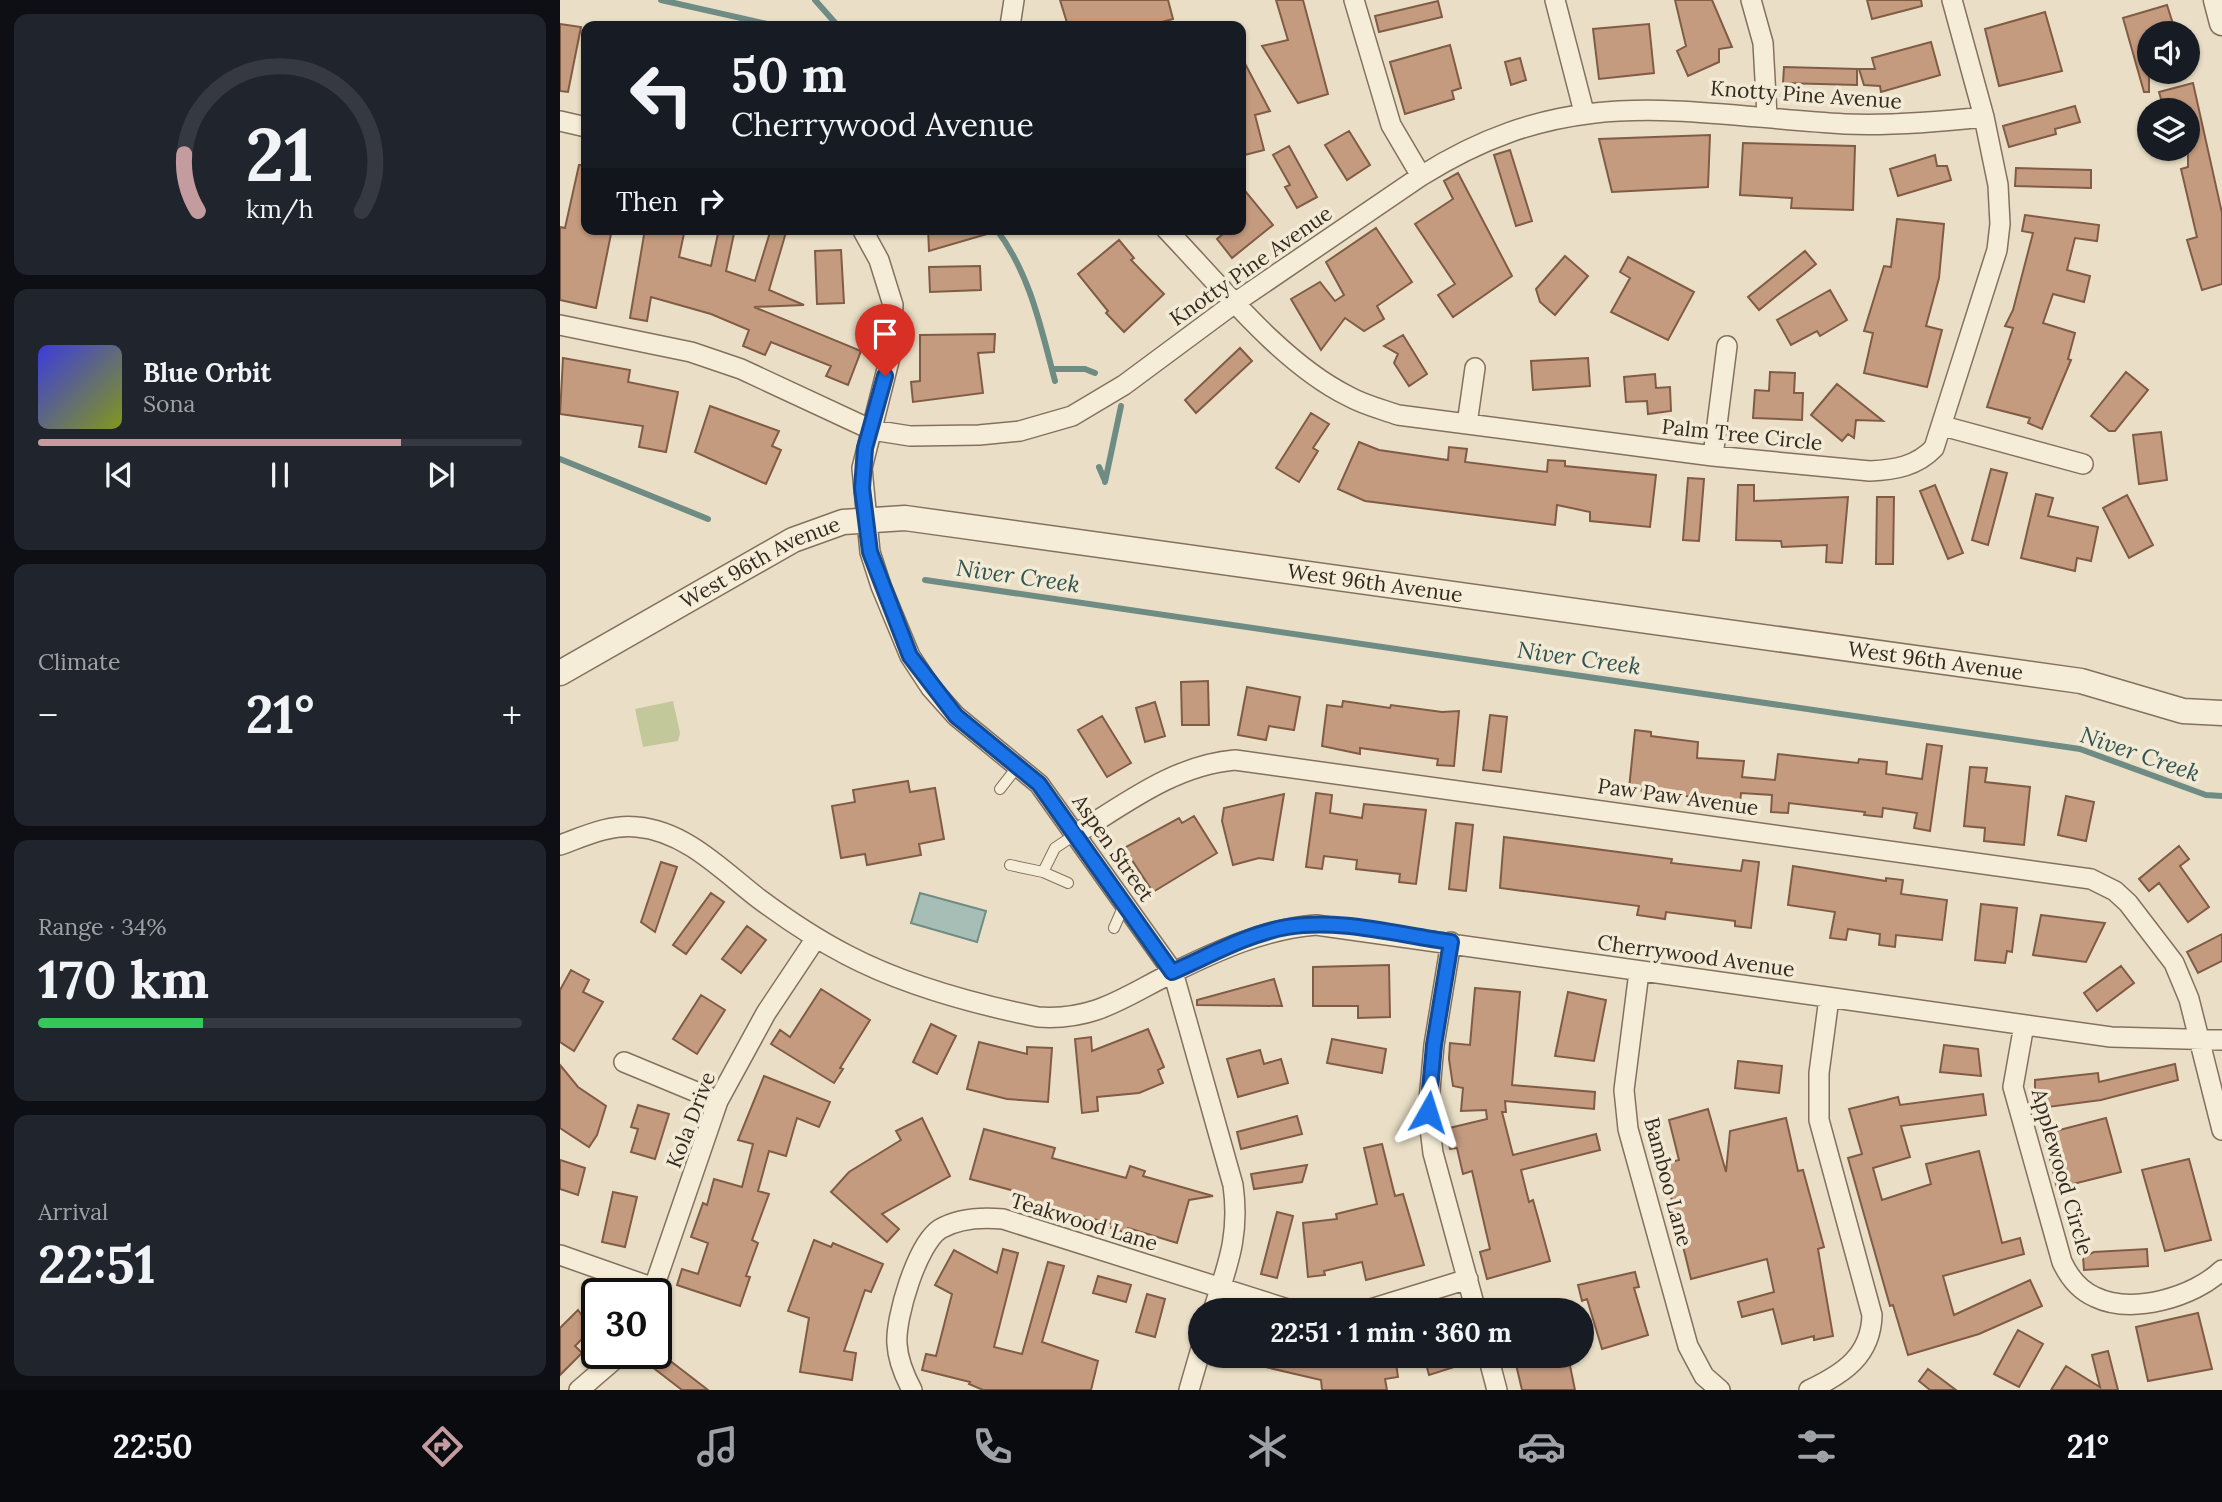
<!DOCTYPE html>
<meta charset="utf-8">
<style>
body{margin:0;font-family:Lora,serif;background:#20242c;color:#f1f3f6;height:100vh;display:flex;flex-direction:column;font-size:26px;white-space:nowrap}
*{box-sizing:border-box;margin:0}
p{font-size:23px;color:#9ea1a6}
.icon{flex:none;width:38px;height:38px;fill:none;stroke:currentColor;stroke-width:2;stroke-linecap:round;stroke-linejoin:round}
.map{position:relative;flex:1;overflow:hidden}
.drawer{display:flex;flex-direction:column;gap:14px;padding:14px;background:#0d0f14;width:560px}
.drawer>*{flex:none}
.top-card{position:absolute;left:21px;top:21px;width:665px;height:214px;border-radius:14px;box-shadow:0 2px 5px #0004;background:#171b24;color:#f1f3f6;overflow:hidden}
.tools{position:absolute;left:1577px;top:21px;display:grid;gap:14px}
.tools a{display:grid;place-items:center;width:63px;height:63px;border-radius:50%;background:#171b24;box-shadow:0 2px 5px #0004;font-size:35px}
.speed{position:absolute;left:21px;top:1278px;display:flex;gap:14px;font-size:35px;font-weight:700;text-align:center}
.speed>*{display:grid;place-content:center;width:91px;height:91px;border-radius:50%;background:#171b24;box-shadow:0 2px 5px #0004;line-height:1}
.speed .limit{border:4px solid #111;border-radius:10px;background:#fff;color:#111}
.pin{position:absolute;display:grid;place-items:center;width:60px;height:60px;color:#fff;margin:-72px -30px;border-radius:50% 50% 50% 0;rotate:-45deg;box-shadow:0 0 7px #0007}
.pin .icon{rotate:45deg}
.me{position:absolute;width:77px;margin:-38px;rotate:6deg;stroke-linejoin:round;filter:drop-shadow(0 0 5px #0008)}
.turn{display:flex;align-items:center;gap:24px;height:147px;padding:0 35px;font-size:32px}
.turn .icon{width:91px;height:91px;stroke-width:2.5}
.turn b{display:block;font-size:49px;line-height:60px}
.then{display:flex;align-items:center;height:66px;padding:0 35px;background:#0003;gap:14px;font-size:26px}
.big{font-size:52px;font-weight:700;line-height:1.1}
.drawer .card{flex:1;display:flex;flex-direction:column;justify-content:center;gap:10px;min-width:0;padding:0 24px;border-radius:14px;background:#20242c}
.drawer .dial{align-items:center;gap:0}
.dial svg{height:182px;overflow:visible;fill:none;stroke:#363941;stroke-width:7;stroke-linecap:round;text-anchor:middle}
.dial text{fill:#f1f3f6;stroke:none}
.song{display:flex;align-items:center;gap:21px}
.cover{width:84px;height:84px;border-radius:10px;background:linear-gradient(135deg,hsl(240 70% 55%),hsl(70 70% 35%))}
.played{height:7px;border-radius:4px;background:linear-gradient(90deg,#c49c9f 75%,#363941 75%)}
.keys{display:flex;justify-content:space-around;direction:ltr}
.heat{display:flex;justify-content:space-between;align-items:center;font-size:38px;direction:ltr}
.charge{height:10px;border-radius:5px;background:linear-gradient(90deg,#34c759 34%,#363941 0)}
.trip{position:absolute;left:628px;top:1298px;width:406px;height:70px;border-radius:35px;background:#171b24;box-shadow:0 2px 5px #0004;font-weight:700;line-height:70px;text-align:center}
.menu{display:flex;height:112px;justify-content:space-around;align-items:center;background:#090b0e;color:#9ea1a6}
.menu .icon{width:49px;height:49px}
.menu .on{color:#c49c9f}
.menu b{font-size:32px;color:#f1f3f6}
main{display:flex;flex:1;min-height:0}
.map>svg:first-child{display:block}
.green{fill:#c3c89b}
.water{fill:#a7beb7;stroke:#6f8c84;stroke-width:2}
.lines{fill:none;stroke-linecap:round;stroke-linejoin:round}
.stream{stroke:#6f8c84;stroke-width:6}
.building{fill:#c59b7f;stroke:#815c45;stroke-width:2}
.service-casing{stroke:#84715d;stroke-width:12}
.minor-casing{stroke:#84715d;stroke-width:22}
.tertiary-casing{stroke:#84715d;stroke-width:27}
.service{stroke:#f6edd9;stroke-width:10}
.minor{stroke:#f6edd9;stroke-width:19}
.tertiary{stroke:#f6edd9;stroke-width:24}
.route-casing{stroke:#114b97;stroke-width:18}
.route{stroke:#1a73e8;stroke-width:12}
.labels{text-anchor:middle;stroke-width:7;stroke-linejoin:round;paint-order:stroke}
.street-label{font-size:21px;fill:#362a20;stroke:#f3ead5}
.water-label{font-size:23px;font-style:italic;fill:#305451;stroke:#f3ead5}
</style>
<main>
<section class="drawer">
<div class="card dial"><svg viewBox="0 0 100 80">
<path d="M14 69A42 42 0 1 1 86 69"/>
<path d="M14 69A42 42 0 0 1 8 44" stroke="#c49c9f"/>
<text x="50" y="56" font-size="32" font-weight="700">21</text>
<text x="50" y="72" font-size="11">km/h</text>
</svg></div>
<div class="card">
<div class="song"><i class="cover"></i><div><b>Blue Orbit</b><p>Sona</p></div></div>
<div class="played"></div>
<div class="keys"><svg class="icon" aria-label="previous" viewBox="0 0 24 24"><path d="M18 5L8 12l10 7zM5 5v14"/></svg><svg class="icon" aria-label="pause" viewBox="0 0 24 24"><path d="M8 5v14M16 5v14"/></svg><svg class="icon" aria-label="next" viewBox="0 0 24 24"><path d="M6 5l10 7-10 7zM19 5v14"/></svg></div>
</div>
<div class="card"><p>Climate</p>
<div class="heat"><a>−</a><b class="big">21°</b><a>+</a></div>
</div>
<div class="card"><p>Range · 34%</p><b class="big">170 km</b><div class="charge"></div></div>
<div class="card"><p>Arrival</p><b class="big">22:51</b></div>
</section>
<div class="map">
<svg width="1662" height="1390" viewBox="0 0 1662 1390">
<rect width="100%" height="100%" fill="#eadfc6"/>
<path class="green" d="M113,701l7,32 -2,8 -35,6 -8,-38z"/>
<path class="water" d="M360,893l66,18 -9,31 -66,-19z"/>
<g class="lines">
<path class="stream" d="M101,0l115,26
M255,0l23,26
M436,229c34,44 45,99 59,152
M492,369h33l10,4
M0,459l148,60
M539,467l6,14
M545,482l16,-76
M365,580l1155,169 126,46 16,1"/>
</g>
<path class="building" d="M500,0h108l5,19 -26,7h-79z
M716,0h27l25,94 -30,9 -36,-57 26,-6z
M1115,0h37l20,47 -13,2v13l-31,14 -11,-25 9,-5z
M1307,0h54l1,6 -50,13z
M878,1l4,16 -63,15 -4,-16z
M1607,5l7,22 -12,3 1,3h-14v59h-5l-21,-74z
M1485,12l17,59 -63,15 -14,-57z
M0,24l21,3 -13,65 -8,-1z
M1089,24l5,49 -55,6 -6,-50z
M1371,42l9,33 -59,17 -1,-6 -16,-1 -5,-16h16l-3,-11z
M890,45l11,43 -9,3 2,8 -49,15 -15,-52z
M681,56l29,55 -15,4 9,35 -23,6z
M960,58l6,22 -15,5 -6,-23z
M1224,67l73,2v16l-74,-2z
M1633,83l29,130v71l-20,6 -15,-50 10,-3 -16,-68 7,-2v-57h-24l-5,-18z
M1515,106l5,16 -25,7 1,5 -47,13 -6,-21z
M789,131l21,34 -23,15 -22,-35z
M1150,135l-2,52 -96,5 -13,-53z
M1183,143l112,3 -2,64 -62,-2 1,-10 -52,-3z
M729,146l28,51 -20,11 -12,-21 5,-2 -17,-30z
M950,150l22,71 -16,5 -22,-71z
M1375,155l2,11h10l4,14 -53,16 -8,-27z
M19,165h7v64h26l-16,79 -36,-8v-73l5,1z
M1456,168l75,2v18l-76,-2z
M898,173l54,103 -59,41 -15,-22 17,-11 -40,-60 38,-25 -9,-18z
M681,186l32,39 -41,33 -15,-19 12,-10h12z
M1465,215l74,10 -2,16 -22,-3 -8,32 23,6 -6,26 -31,-8 -10,29 32,10 -7,26 3,1 -29,69 -14,-6 2,-5 -43,-11 26,-79 -8,-2 8,-16 20,-77 -11,-2z
M1337,219l47,5 -5,54 -13,48 16,4 -15,57 -63,-14 9,-40 -9,-2 20,-65 7,1z
M816,228l36,54 -35,24 7,13 -20,12 -19,-13 -24,32 -30,-51 29,-17 15,19 9,-6 -18,-33z
M85,229h40l-6,28 32,9 8,-37h16l-9,42 29,10 16,-52h16l-18,61 35,15 -50,2 107,44 -13,34 -22,-9 5,-10 -60,-24 -6,13 -22,-9 6,-16 -38,-16 -60,-17 -4,24 -17,-3z
M368,229h58l1,5 -58,17z
M559,240l15,18 -3,2 33,34 -40,38 -18,-19 2,-2 -30,-37z
M281,250l3,53 -27,1 -2,-53z
M1245,251l11,13 -57,46 -11,-13z
M1005,256l23,20 -33,39 -15,-13 -4,-13z
M1068,257l66,35 -26,48 -57,-28 19,-34 -10,-6z
M420,266l1,24 -51,2 -1,-25z
M1270,290l17,30 -27,16 -3,-5 -26,14 -14,-25z
M435,334l-1,18 -16,1 5,40 -70,9 -2,-20 9,-1v-46z
M843,335l24,39 -18,12 -15,-23 4,-9 -14,-8z
M680,348l12,13 -56,52 -11,-13z
M3,358l67,12 -2,12 50,10 -12,60 -27,-5 4,-21 -83,-12z
M1028,358l2,28 -57,4 -2,-29z
M1210,372l25,1 -1,20h9l-1,27 -49,-2 2,-28 14,1z
M1566,372l22,18 -33,41h-6l-18,-15z
M1095,374l1,14 14,-1 1,24 -23,3 -1,-13 -21,1 -2,-25z
M1277,384l46,37 -27,-1 -2,18 -6,-4 -6,7 -31,-26z
M150,406l69,25 -7,15 9,4 -15,34 -71,-32z
M751,413l18,11 -16,24 5,3 -19,31 -23,-14z
M1601,432l6,48 -28,4 -6,-49z
M799,442l20,8 69,10 1,-13 18,2 -2,13 82,10 1,-12 17,1v5l91,9 -6,52 -60,-6v-9l-33,-7 -2,20 -190,-24 -27,-12z
M1431,469l16,4 -19,72 -16,-5z
M1128,478l16,1 -5,62 -16,-1z
M1178,485h16v16l94,-4 -6,66 -16,-1 1,-17 -45,2 -1,-6 -45,-1z
M1375,485l28,68 -15,6 -28,-68z
M1476,494l17,4 -5,18 50,11 -7,34 -14,-3 -2,13 -54,-13z
M1567,495l26,50 -24,13 -26,-50z
M1317,497h17l-1,67h-17z
M648,681l1,44h-27l-1,-43z
M687,687l53,10 -6,33 -25,-4 -3,14 -28,-5z
M783,701l47,7 1,-3 51,7 17,-1 -5,55 -17,-1 1,-6 -78,-11v6l-38,-8 5,-41 15,2z
M595,702l10,34 -20,6 -9,-34z
M930,715l17,2 -6,55 -18,-2z
M542,716l29,47 -24,14 -29,-47z
M1075,730l16,2v4l47,6 -1,16 47,3 -2,16 33,3 3,-26 80,9 1,-4 28,3 -1,12 36,5 5,-35 15,2 -12,85 -16,-3 3,-15 -34,-5 -1,9 -18,-2 1,-3 -76,-9 -1,10 -17,-1 1,-17 -31,-2 -1,10 -111,-14z
M1410,767l17,1 -2,14 45,5 -6,58 -40,-4 1,-13 -21,-2z
M348,781l2,11 25,-4 9,51 -25,5 2,11 -54,10 -2,-11 -24,4 -9,-52 23,-4 -2,-12z
M756,793l16,2 -2,18 32,5 2,-14 62,6 -10,74 -17,-2 1,-8 -44,-5 1,-9 -33,-4 -2,13 -16,-2z
M724,794l-11,66 -14,-2 -26,7 -11,-44 2,-13z
M1506,796l28,6 -8,39 -28,-6z
M634,816l23,37 -64,39 -29,-44 55,-30 3,5z
M896,823l17,2 -7,66 -17,-2z
M944,837l168,22 -1,4 70,8 2,-11 16,2 -8,66 -16,-2v-5l-69,-9 -1,7 -28,-4 2,-9 -139,-18z
M1619,846l10,13 -9,7 29,41 -21,15 -29,-39 -10,8 -10,-12z
M101,862l16,5 -22,65 -14,-10z
M1233,866l93,15v-3l17,2 -2,14 46,6 -5,40 -46,-5 -1,12 -16,-2 1,-11 -32,-5 -2,11 -16,-2 5,-26 -47,-7z
M151,893l13,9 -38,52 -13,-9z
M1421,904l36,4 -5,44 -5,-1 -2,12 -30,-3z
M1481,915l64,8 -19,39 -53,-7z
M187,926l19,14 -25,33 -19,-14z
M1662,934v27l-24,12 -11,-21z
M829,965l1,52 -32,1v-12h-45v-39z
M1561,966l13,17 -37,28 -13,-18z
M11,970l18,10 -6,12 20,10 -29,49 -14,-9v-52z
M714,979l8,27 -85,-1v-5z
M915,988l45,4 -8,93 83,7 -1,17 -89,-8 1,11h-4l11,43 83,-21 4,16 -79,20 8,32 4,-2 17,61 -63,18 -7,-27 10,-3 -18,-78 -9,3 -6,-26 -7,1 -5,-20 42,-10 -1,-9 -25,1 2,-23 -10,-2 -4,-27 1,-16 20,2z
M261,989l49,31 -30,48 3,1 -9,14 -63,-39 9,-14 10,7z
M1008,992l38,8 -12,61 -39,-5z
M141,995l24,15 -28,44 -24,-15z
M371,1024l25,12 -19,38 -24,-12z
M588,1029l16,38 -6,3 5,13 -24,10 -42,4 1,14 -16,2 -7,-74 16,-2 1,14z
M772,1039l54,10 -4,24 -55,-10z
M419,1042l48,12v-7l25,1 -4,54 -41,-3 -40,-10z
M1384,1045l34,4 3,27 -41,-4z
M700,1050l4,14 17,-5 7,24 -50,14 -11,-38z
M1178,1061l44,5 -3,27 -44,-5z
M1615,1064l3,16 -77,20 -53,7 -4,-11 -9,1v-17l63,-7 1,9z
M0,1065l18,22 28,19 -9,29 -8,12 -29,-19z
M204,1076l66,26 -11,25 -22,-9 -11,38 -17,-5 -11,40 11,3 -17,46 6,3 -12,33 4,1 -10,29 -63,-21 5,-16 16,5 10,-31 -17,-6 12,-34 4,2 7,-26 28,8 11,-43 -15,-4z
M1423,1094l3,21 -85,11 9,31 -37,11 9,32 49,-16 -5,-20 53,-13 23,92 18,-5 4,16 -81,22 11,39 76,-35 12,26 -63,28 -71,21 -15,-50 -3,1 -42,-148 14,-4 -13,-45 49,-12 2,8z
M78,1105l31,9 -14,45 -24,-7 7,-23 -7,-2z
M1148,1109l18,63 4,-41 56,-13 12,53 5,-1 21,77 -6,2 15,87 -19,4v-4l-32,8 -9,-35 -31,8 -4,-15 36,-10 -7,-33 -76,20 -28,-115 16,-4 -10,-40z
M737,1116l5,18 -61,15 -4,-17z
M362,1118l28,58 -68,38 17,15 -12,13 -56,-50 18,-20 52,-32 -5,-9z
M1546,1118l15,54 -64,16 -13,-54z
M424,1129l71,19 -3,10 74,20 4,-12 15,5 -2,5 70,20 -24,4 -12,43 -49,-15 -2,5 -15,-5 1,-4 -88,-23 2,-7 -56,-15z
M822,1144l13,52 8,-2 21,71 -58,15 -4,-18 -38,9 1,4 -17,2 -5,-54 34,-4 -1,-5 41,-10 -13,-56z
M1629,1159l22,81 -46,11 -23,-81z
M0,1160l25,8 -7,27 -18,-6z
M747,1165l-5,17 -48,7 -3,-15z
M53,1192l24,5 -12,50 -23,-5z
M717,1212l16,4 -16,62 -16,-4z
M254,1240l17,7 2,-4 50,21 -12,28 -6,-2 -21,61 12,2 -4,27 -52,-8 9,-54 -21,-7z
M443,1249l15,4 -24,94 28,7 26,-92 16,4 -22,76 56,19 -7,29h-108l-14,-6 1,-2 -48,-12 4,-16 10,2 16,-62 -17,-9 19,-35 43,23z
M1587,1249l1,17 -64,4 -1,-13 11,-5z
M1075,1272l4,15 -5,1 14,47 -46,14 -15,-50 -5,2 -4,-16z
M538,1276l33,9 -5,17 -33,-9z
M587,1294l18,5 -10,38 -19,-5z
M18,1310l14,19 -17,17 7,7 -22,22v-47z
M1638,1313l14,56 -64,12 -12,-54z
M1458,1330l25,14 -24,43 -25,-13z
M1548,1351l10,39h-67l15,-24 34,21 -8,-32z
M74,1353h26l48,37h-26z
M689,1356h146l3,21 -13,2 2,11h-65l-1,-10 -73,-17z
M864,1356h52v4l-47,15z
M954,1356h54l7,34h-53z
M1368,1369l28,21h-26l-11,-9z"/>
<g class="lines">
<g class="service-casing">
<path id="service" d="M440,789l18,-23
M450,865l33,7 25,11
M483,872l12,-24 21,-14
M554,928l10,-23"/>
</g>
<g class="minor-casing">
<path id="minor" d="M794,0l37,125 30,51
M995,0l29,112
M1191,0l12,43 4,73
M450,26l4,-26
M0,121l26,6
M302,229l17,31 14,45 -3,52 -28,111 8,84 11,34 29,70 21,32 25,28 83,68 134,188 60,213c7,50 -5,79 -20,126
M606,229c53,55 115,134 182,167 16,9 33,13 50,19l315,41 157,15c25,-1 47,-5 64,-23l63,-198 3,-26 -2,-39 -14,-68 -32,-117
M0,325l131,27 50,17 131,61 38,6 69,-1 41,-4 52,-15 52,-31 112,-83 185,-126c151,-95 259,-62 424,-52 47,2 93,-2 139,-7
M907,424l8,-56
M1383,426l140,38
M1153,456l14,-110
M516,834c50,-31 99,-69 159,-74l856,119 24,12 13,12 46,60 15,36 33,131
M0,845c25,-9 50,-21 77,-18 48,4 85,43 121,71 28,21 58,41 89,57 59,31 127,49 191,62 58,4 87,-21 136,-45 45,-22 91,-43 142,-47l795,112 111,3
M891,942l-17,103 -6,67 5,41 43,158
M1079,972l-15,118 4,39 60,217 16,30 16,14
M1464,1025l-11,62 49,175c7,15 17,28 33,35 37,18 99,0 127,-27
M64,1062l94,39
M0,1255l94,33
M92,1293l66,-192 48,-88 50,-75
M804,1311l104,-32
M928,1356l9,34
M19,1390l43,-37
M352,1390c-8,-15 -14,-29 -15,-46 -2,-26 20,-100 43,-115 19,-11 42,-12 63,-10l291,92
M629,1390l11,-38
M1249,1390c34,-16 62,-34 63,-75l-53,-195v-47l10,-75"/>
</g>
<g class="tertiary-casing">
<g id="tertiary">
<path d="M1656,0l6,23"/>
<path id="s1" d="M0,673l233,-133 50,-18 62,-4 1176,163 102,30 39,2"/>
</g>
</g>
<use href="#service" class="service"/>
<use href="#minor" class="minor"/>
<use href="#tertiary" class="tertiary"/>
</g>
<g class="lines">
<g class="route-casing">
<path id="route" d="M325,376l-20,72 -3,40 8,64 40,104 46,60 83,68 133,188c37,-16 75,-38 115,-45 53,-9 111,8 164,15l-17,103 -6,67"/>
</g>
<use href="#route" class="route"/>
</g>
<g class="labels">
<g class="street-label">
<text transform="translate(1246 95) rotate(4)" y="7">Knotty Pine Avenue</text>
<text transform="translate(691 266) rotate(-35)" y="7">Knotty Pine Avenue</text>
<text transform="translate(1182 435) rotate(6)" y="7">Palm Tree Circle</text>
<text dy="7" stroke="none"><textPath href="#s1" startOffset="229">West 96th Avenue</textPath></text>
<text dy="7" stroke="none"><textPath href="#s1" startOffset="858">West 96th Avenue</textPath></text>
<text dy="7" stroke="none"><textPath href="#s1" startOffset="1424">West 96th Avenue</textPath></text>
<text transform="translate(1118 797) rotate(8)" y="7">Paw Paw Avenue</text>
<text transform="translate(553 848) rotate(55)" y="7">Aspen Street</text>
<text transform="translate(1136 956) rotate(8)" y="7">Cherrywood Avenue</text>
<text transform="translate(131 1120) rotate(-69)" y="7">Kola Drive</text>
<text transform="translate(1502 1172) rotate(74)" y="7">Applewood Circle</text>
<text transform="translate(1108 1182) rotate(75)" y="7">Bamboo Lane</text>
<text transform="translate(524 1222) rotate(17)" y="7">Teakwood Lane</text>
</g>
<g class="water-label">
<text transform="translate(458 576) rotate(8)" y="8">Niver Creek</text>
<text transform="translate(1019 658) rotate(8)" y="8">Niver Creek</text>
<text transform="translate(1580 754) rotate(19)" y="8">Niver Creek</text>
</g>
</g>
</svg>
<div class="tools">
<a><svg class="icon" aria-label="sound" viewBox="0 0 24 24"><path d="M4 9h4l5-4v14l-5-4H4zM17 9q2 3 0 6"/></svg></a>
<a><svg class="icon" aria-label="layers" viewBox="0 0 24 24"><path d="M12 4l9 5-9 5-9-5zM3 14l9 5 9-5"/></svg></a>
</div>
<div class="speed"><div class="limit">30</div></div>
<div class="pin" style="left:325px;top:376px;background:#d93025"><svg class="icon" aria-label="arrive" viewBox="0 0 24 24"><path d="M6 21V4h12l-3 4 3 4H6"/></svg></div>
<svg class="me" style="left:868px;top:1112px" viewBox="-20 -20 40 40"><path d="M0-17L14 15 0 8-14 15z" fill="#1a73e8" stroke="#fff" stroke-width="4"/></svg>
<div class="trip">22:51 · 1 min · 360 m</div>
<div class="top-card">
<div class="turn"><svg class="icon" aria-label="left" viewBox="0 0 24 24"><path d="M17 20v-9H6M10 6l-5 5 5 5"/></svg><div><b>50 m</b>Cherrywood Avenue</div></div>
<div class="then">Then<svg class="icon" aria-label="right" viewBox="0 0 24 24"><path d="M7 20v-9h11M14 6l5 5-5 5"/></svg></div>
</div>
</div>
</main>
<nav class="menu">
<b>22:50</b>
<svg class="icon on" aria-label="directions" viewBox="0 0 24 24"><path d="M12 3l9 9-9 9-9-9zM9 14v-3h6M13 9l2 2-2 2"/></svg>
<svg class="icon" aria-label="music" viewBox="0 0 24 24"><path d="M9 18V5l10-2v13"/><circle cx="6" cy="18" r="3"/><circle cx="16" cy="16" r="3"/></svg>
<svg class="icon" aria-label="phone" viewBox="0 0 24 24"><path d="M5 4h4l2 5-3 2q2 4 5 5l2-3 5 2v4C11 20 4 13 5 4z"/></svg>
<svg class="icon" aria-label="climate" viewBox="0 0 24 24"><path d="M12 3v18M4 7l16 10M4 17L20 7"/></svg>
<svg class="icon" aria-label="car" viewBox="0 0 24 24"><path d="M5 17H2v-5l4-1 3-4h7l3 4 3 1v5h-3M9 17h6M6 11h13"/><circle cx="7" cy="17" r="2"/><circle cx="17" cy="17" r="2"/></svg>
<svg class="icon" aria-label="filters" viewBox="0 0 24 24"><path d="M4 7h16M4 17h16"/><circle cx="9" cy="7" r="2"/><circle cx="15" cy="17" r="2"/></svg>
<b>21°</b>
</nav>
